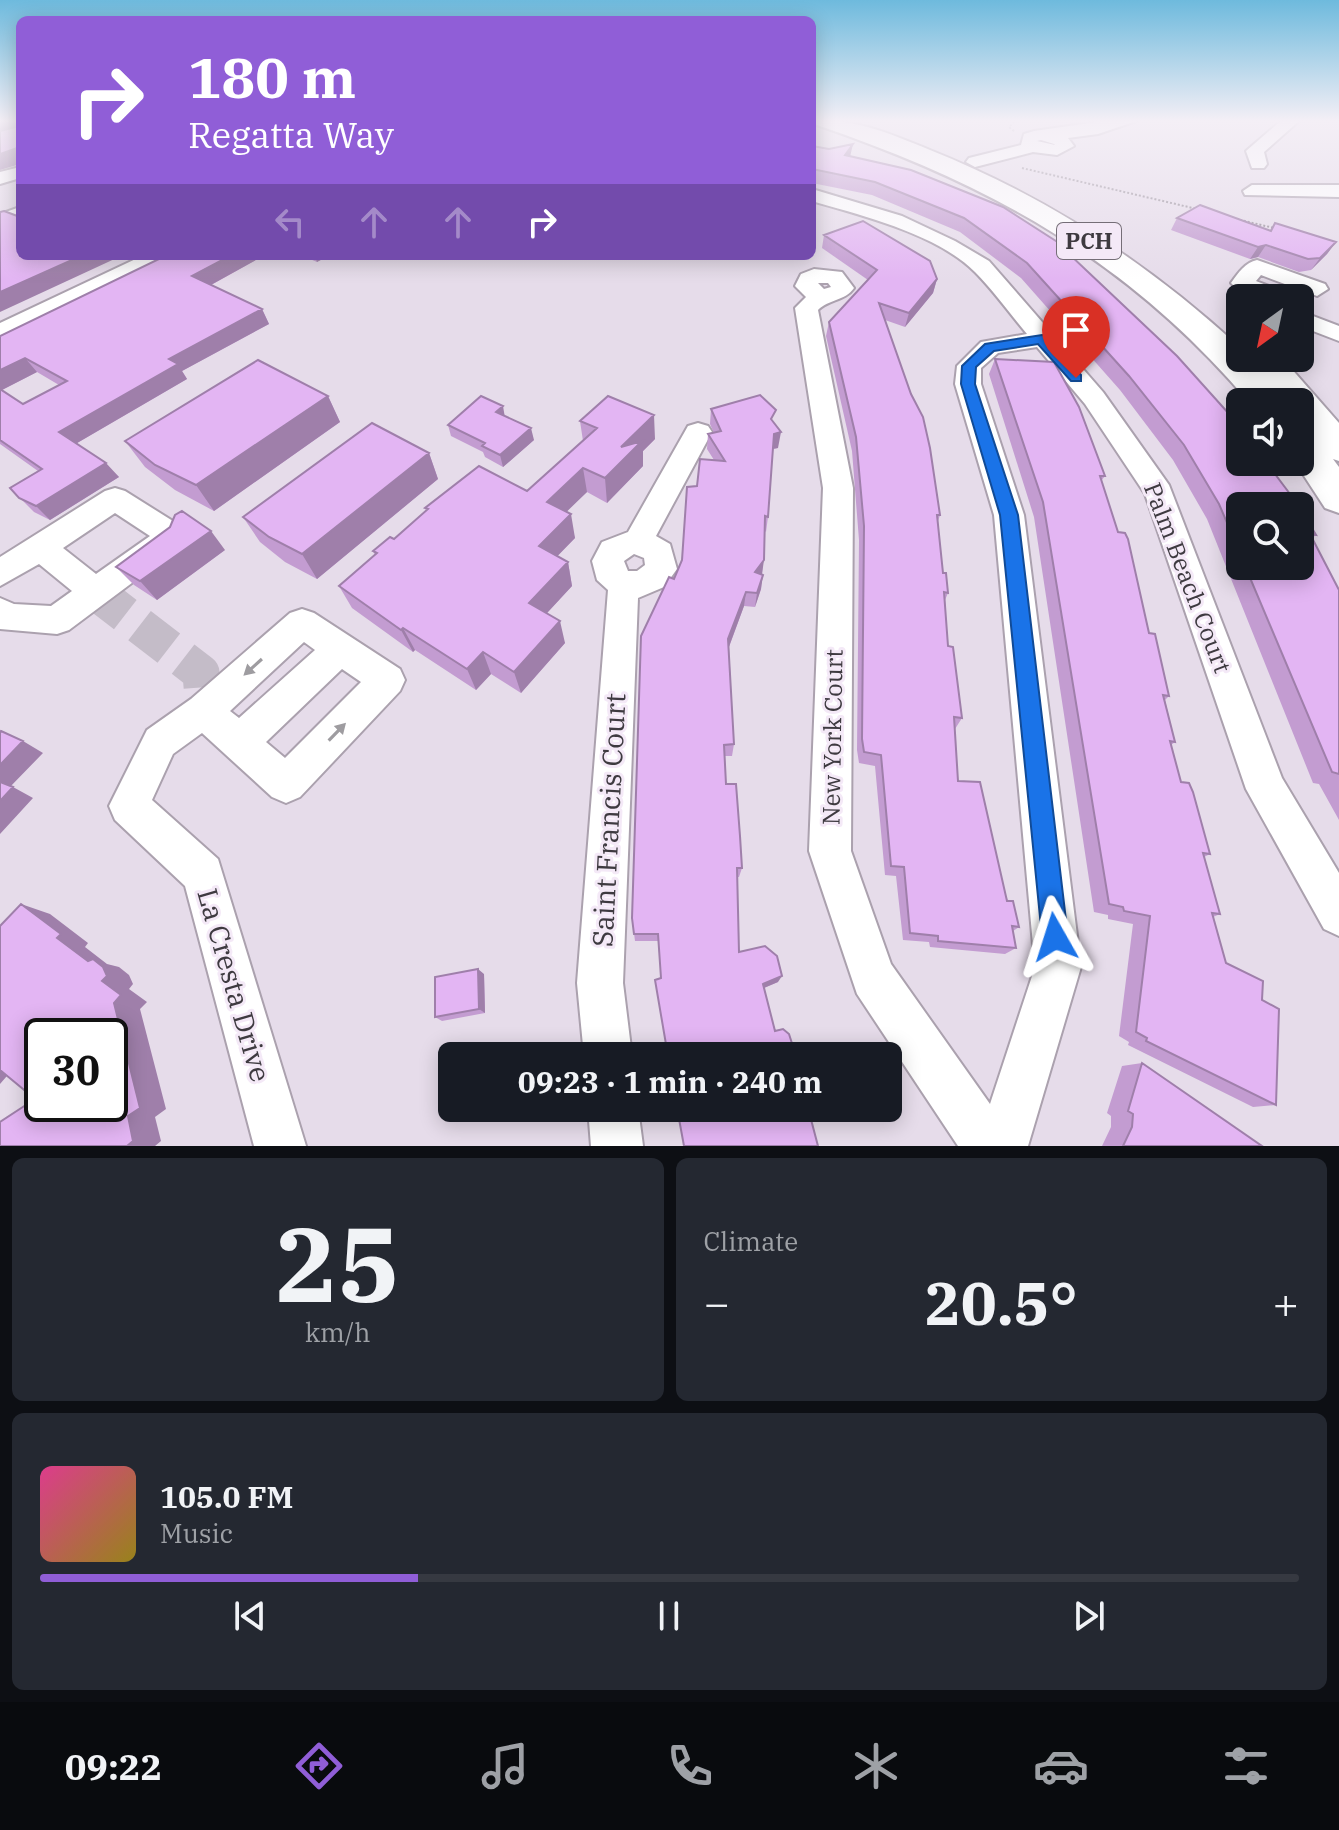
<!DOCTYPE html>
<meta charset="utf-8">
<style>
body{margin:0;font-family:"IBM Plex Serif",serif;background:#242831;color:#f1f3f6;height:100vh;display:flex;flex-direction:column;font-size:30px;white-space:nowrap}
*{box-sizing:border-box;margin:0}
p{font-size:26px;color:#9ea1a6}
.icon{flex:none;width:44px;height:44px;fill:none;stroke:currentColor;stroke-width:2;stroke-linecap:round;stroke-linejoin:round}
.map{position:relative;height:1146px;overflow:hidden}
.side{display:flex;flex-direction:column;gap:12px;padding:12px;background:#0d0f14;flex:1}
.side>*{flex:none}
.top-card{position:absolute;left:16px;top:16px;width:800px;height:244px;border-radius:12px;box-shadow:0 4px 20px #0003;background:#905ed7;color:#fff;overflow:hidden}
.needle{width:52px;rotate:213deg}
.fabs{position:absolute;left:1226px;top:284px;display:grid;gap:16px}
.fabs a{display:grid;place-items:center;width:88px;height:88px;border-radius:12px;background:#171b24;box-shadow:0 4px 20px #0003;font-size:40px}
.speed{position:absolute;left:24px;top:1018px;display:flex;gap:16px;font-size:40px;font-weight:700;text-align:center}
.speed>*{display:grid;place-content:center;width:104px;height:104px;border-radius:50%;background:#171b24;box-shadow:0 4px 20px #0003;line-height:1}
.speed .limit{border:4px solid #111;border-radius:12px;background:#fff;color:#111}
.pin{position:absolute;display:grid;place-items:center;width:68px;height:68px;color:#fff;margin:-82px -34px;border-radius:50% 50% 50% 0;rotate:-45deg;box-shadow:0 0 8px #0007}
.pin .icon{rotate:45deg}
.me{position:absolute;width:88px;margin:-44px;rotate:354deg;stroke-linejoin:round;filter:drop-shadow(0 0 6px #0008)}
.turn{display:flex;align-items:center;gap:28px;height:168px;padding:0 40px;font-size:36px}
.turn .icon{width:104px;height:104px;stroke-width:2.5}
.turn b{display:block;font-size:56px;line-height:68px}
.lanes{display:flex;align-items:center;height:76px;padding:0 40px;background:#0003;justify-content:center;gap:40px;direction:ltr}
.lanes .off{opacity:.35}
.big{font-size:60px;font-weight:700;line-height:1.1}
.side .widget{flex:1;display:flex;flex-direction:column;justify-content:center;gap:12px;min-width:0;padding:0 28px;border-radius:12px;background:#242831}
.side .dial{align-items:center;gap:0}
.dial b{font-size:104px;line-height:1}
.song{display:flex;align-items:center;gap:24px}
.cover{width:96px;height:96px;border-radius:12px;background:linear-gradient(135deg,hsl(330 70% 55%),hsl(50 70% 35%))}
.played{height:8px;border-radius:4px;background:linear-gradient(90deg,#905ed7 30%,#363941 30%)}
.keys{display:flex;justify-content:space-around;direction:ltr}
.heat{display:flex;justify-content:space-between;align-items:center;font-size:44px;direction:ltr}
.side .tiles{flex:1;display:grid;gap:12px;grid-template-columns:1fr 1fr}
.widget:last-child{grid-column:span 2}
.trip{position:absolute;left:438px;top:1042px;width:464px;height:80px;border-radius:12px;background:#171b24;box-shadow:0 4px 20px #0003;font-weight:700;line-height:80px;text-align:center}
.tabs{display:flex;height:128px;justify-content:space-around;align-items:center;background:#090b0e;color:#9ea1a6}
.tabs .icon{width:56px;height:56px}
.tabs .current{color:#905ed7}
.tabs b{font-size:36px;color:#f1f3f6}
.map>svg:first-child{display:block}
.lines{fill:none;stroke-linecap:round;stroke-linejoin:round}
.minor-tunnel-far1{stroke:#c4bcc8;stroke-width:29;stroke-dasharray:29 15;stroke-linecap:butt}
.minor-tunnel{stroke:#c4bcc8;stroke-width:37;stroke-dasharray:37 18;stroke-linecap:butt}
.minor-casing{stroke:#aba1ae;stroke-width:4}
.highway-casing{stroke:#aba1ae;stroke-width:4}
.path{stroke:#978f9a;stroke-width:2;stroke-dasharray:2 2;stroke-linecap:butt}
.minor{fill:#fff;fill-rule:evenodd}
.highway{fill:#fff;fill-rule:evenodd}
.wall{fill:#c39cd1;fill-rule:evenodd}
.shaded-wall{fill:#9f7faa}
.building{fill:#e3b5f3;stroke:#9f7faa;stroke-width:2;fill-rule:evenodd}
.oneway{fill:#9e9ca0}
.route{fill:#1a73e8;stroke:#114b97;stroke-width:2}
.labels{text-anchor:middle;stroke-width:6;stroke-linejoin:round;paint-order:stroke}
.shield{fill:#f4e9f7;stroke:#756e77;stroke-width:2}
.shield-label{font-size:22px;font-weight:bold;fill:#3e3a40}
.street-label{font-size:24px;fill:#3e3a40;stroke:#f4e9f7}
.near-street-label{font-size:28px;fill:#3e3a40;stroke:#f4e9f7}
</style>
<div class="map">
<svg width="1339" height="1146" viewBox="0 0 1339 1146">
<rect width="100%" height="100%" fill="#e6dcea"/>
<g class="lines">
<path class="minor-tunnel-far1" d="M96,592l2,2"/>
<path class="minor-tunnel" d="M96,592l105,81 3,38"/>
<g class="minor-casing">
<path id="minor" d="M1110,120h29l-41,14 -30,4 6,8 -17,9 -24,-3 -58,15 -9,-5 3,-4 52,-13 3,-11 10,-3zM1041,140l13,4 1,1 -18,-4z
M1282,120h18l-36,32 3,12 -3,4h-12l-6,-17z
M20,167v11l-20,6v-12z
M1252,185h87v12l-94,-2 -2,-4z
M812,189l90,27 53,25 34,20 114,131 66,93 113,293 57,95v63l-15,-7 -78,-140 -101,-295 -60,-90 -48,-57 -39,6 -17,15v16l43,131 57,452 -53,179h-70l-101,-152 -48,-143 14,-363 -28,-180 11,-11 -11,-11 6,-12 13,-5 28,3 12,16c-9,13 -25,11 -36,22l35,178 -2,363 40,113 99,140 45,-137 -41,-452 -39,-131 2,-18 24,-24 46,-8c-17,-20 -33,-43 -52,-62 -38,-38 -112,-56 -163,-71zM818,283h10l3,4 -7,2z
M20,207v13l-20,7v-13z
M142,256h28l-4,4 -166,79v-16z
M1257,260l68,24 3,5 -11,7 -56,-21 -5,6 31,12 3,5c-20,0 -45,2 -59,-15 7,-10 15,-21 26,-23z
M1300,311l39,15v15l-39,-15z
M698,423l10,3 4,6 -56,104 14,8 7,25 -13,18 -26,11 -15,385 9,73h-48l-7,-73 31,-393 -11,-10 -5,-19 10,-19 26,-10 60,-106zM634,554l10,4 1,7 -8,6h-9l-4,-10z
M115,488l10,3 59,37 4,8 -4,8 -115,86 -12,4 -57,-5v-31l14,6 37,2 21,-15 -33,-27 -39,22v-29l105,-66zM115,513l35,23 -54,38 -33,-26z
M302,609l12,4 86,56 5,11 -5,11 -100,106 -14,6 -14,-6 -70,-64 -29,21 -21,46 66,59 88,287h-52l-69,-260 -70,-66 -6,-14 38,-76 44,-31 99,-86zM304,642l11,8 -76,68 -9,-7zM342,669l19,13 -76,76 -19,-16z
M588,1108h50l5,38h-52z"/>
</g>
<g class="highway-casing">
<path id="highway" d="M814,120c46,0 74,13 116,30 115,46 215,111 306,194l4,5v9h42l57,65v38l-6,-2 6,8v46l-14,-5 -30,-46h5v-60h-51c-121,-142 -257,-217 -432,-277z"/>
</g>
<path class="path" d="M1014,131l-5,-4 7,-7
M1022,168l175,41
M1236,219l38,9"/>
<use href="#minor" class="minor"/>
<use href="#highway" class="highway"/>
</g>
<path class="wall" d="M812,146l39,10 220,100 169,250v60h60v-58l16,27 -4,3 27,52v230l-20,-36 -6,-1 -106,-264 -34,-59 -53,-70 -99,-112 -61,-46 -88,-37 -60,-12z
M1177,218l93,13 5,-8 61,19 -9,12 -16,16 -12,2 -41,-15 -8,2 -79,-29z
M824,235l113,44 -4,14 -28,34 -20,-7 55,195 -2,6 5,52 5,20 -3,7 3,46 14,72 -7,11 3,52 61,146 -6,4 3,17 -11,6 -75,-7 -1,-5 -26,-2 -7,-64 -11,-1 -10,-109 -16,-3 -2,-13 2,-210 -7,-89 -26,-115 3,-14 39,-42 -46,-32z
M165,256h98l-52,29 51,24 7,15 -87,47 5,8 -110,64 42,34 -69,43 -16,-8 -24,-24 28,-17 -38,-27v-108zM37,372l22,13 -36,19 -21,-14z
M303,256h25l-11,6z
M995,359l110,117 -4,5 68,215 -4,4 10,42 -4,3 10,37 29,72 -6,3 16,57 -7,3 13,46 36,37 14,105 -23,2 -125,-62 1,-3 -10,-6 14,-112 -25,-5v-4l-14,-3 -60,-395 -45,-143z
M328,396l12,26 -126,89 -39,-21 -30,-23 -20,-26z
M711,409l63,14 4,25 -5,1 -5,68 -2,15 -1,-1 -4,58 -6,18 -11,-1 -15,41 5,97 -2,12h-7l1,28 16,84 -3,9h-2l2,75 39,30 -14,6 11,43 21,25 -135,-78 -3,-37h-23l-3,-23 42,-339 8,-19 15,-74 17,-26 -7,-11 1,-15 6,-1 -4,-9z
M505,416l29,24 -31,27 -18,-10 -2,-5 -32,-16 -3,-11z
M580,421l75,18 -12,12v15l-36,37 -20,-11 -21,19 9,27 -18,18 11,6 4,24 -25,27 18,30 -44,50 -30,-19 -15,16 -61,-40 -2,2 -61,-44 -13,-22 36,-31 -2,-4 21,-12 32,-28 -1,-3 102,-17 56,-50z
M429,453l9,26 -121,100 -32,-17 -25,-20 -17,-25z
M225,550l-68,50 -23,-15 -18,-18z
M484,974l1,39 -43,8 -7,-4z
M1142,1063l120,83h-160l9,-19v-11l-4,-3 15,-47z"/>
<path class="shaded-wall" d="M0,120h17l3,5 -20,8z
M853,144l-3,13 -5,-2z
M20,147v17l-20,6v-16z
M1336,242l-9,12 -16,16 9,-12z
M1266,245l-8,12 -8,2 8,-12z
M81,256h40l-121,56v-20z
M230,256h33l-63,35 -8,-15z
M315,256h13l-11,6z
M937,279l-4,14 -28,34 4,-14z
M262,309l7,15 -87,47 5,8 -115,67 -13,-14 110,-73z
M25,358l12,14 -37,19v-21z
M328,396l12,26 -126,89 -18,-26z
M503,406l2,12 -9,-6z
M654,415l1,24 -12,12v15l-36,37 -2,-25 16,-31z
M531,428l3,12 -31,27 -3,-12z
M781,432l-3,16 -6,1 2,-15z
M429,453l9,26 -121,100 -15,-25z
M106,463l13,14 -69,43 -14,-14z
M583,468l4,24 -35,34 -5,-24z
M571,514l4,24 -31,32 -5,-24z
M211,531l14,19 -68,50 -17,-19z
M764,560l-2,14 -9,13 2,-15z
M568,562l4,24 -37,40 -6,-23z
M763,575l-2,14 -6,18 2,-14z
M746,592l-2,14 -17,46 1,-13z
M560,621l5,22 -44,50 -7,-21z
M403,628l12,22 -2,2 -12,-22z
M483,652l8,22 -15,16 -9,-21z
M23,741l20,12 -34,35 -9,-5v-18z
M13,787l20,11 -33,36v-33z
M21,904l29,10 38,29 -3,4 22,17 12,3 10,8 4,9 -4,5 18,13 -7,7 26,100 -11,8 6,24 -6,5h-28l-25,-165z
M478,969l6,5 1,39 -6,-4z
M782,976l-4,6 -19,8 4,-6z
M0,1060l19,2 -19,22z"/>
<path class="building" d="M14,120h6v27l-20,7v-23l15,-4z
M853,144l-8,11 66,15 92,37 70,45 -5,1 109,103 62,69 1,1v36h26l33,44h-59v47l-21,-49 -35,-59 -55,-69 -102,-113 -63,-45 -89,-36 -63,-13v-23l17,3z
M1200,205l71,26 4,-8 61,19 -16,16 -12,1 -42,-14 -8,2 -81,-29z
M4,211l16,6v39h61l-81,36v-80z
M863,221l67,40 7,18 -28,34 -30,-10 32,91 12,23 7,31 10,67h-3l6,58h3l2,20 -4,-1 4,54 5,1 9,71 -8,-1 4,64 22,1 27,119h6l6,26 -7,-1 4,22 -78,-7v-5l-28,-3 -6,-66 -13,-1 -10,-111 -17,-3 -2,-13 2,-213 -8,-89 -27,-115 48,-52 -53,-35z
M165,256h65l-38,20 70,33 -93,50 9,5 -119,68 47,31 -70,43 -17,-8 -9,-10 32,-19 -42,-29v-51l23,15 44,-23 -42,-23 -25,12v-34z
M995,359l59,3 25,45 26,69h-5l18,56 7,1 3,6 21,94 6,1 14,62 -6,-1 12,47 -5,-1 11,41 8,1 4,9 17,62 -7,-1 17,61 -8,-1 14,50 37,18 -1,19 17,9 -3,96 -130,-64 1,-3 -11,-6 14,-116 -26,-5 -1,-4 -14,-3 -66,-402z
M258,360l70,36 -132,89 -41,-20 -30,-24z
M760,395l16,15 -5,9 10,13 -7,2 -6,83 -3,-1 -1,44 -9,12 8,3 -6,18 -11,-1 -18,47 6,105 -10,1 2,39h10l4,52 2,32h-5l2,84 26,-6 12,10 5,20 -19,8 12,47 8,-2 6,5 7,22h-128l-13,-76 6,-2 -3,-44h-24l-2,-16 9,-282 28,-59 5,2 8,-19 5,-73 10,-1 3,-27 25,2 -17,-27 13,-3 -10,-22z
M481,396l22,10 -7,6 35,16 -31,27 -18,-9 3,-3 -37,-18z
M608,396l46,19 -33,32 21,-6 -37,37 -22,-10 -36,34 24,12 -32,32 29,16 -39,41 31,18 -46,51 -31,-20 -16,17 -64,-41 -2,2 -62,-44 38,-33 -4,-2 17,-14 4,2 34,-30 -3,-1 54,-42 48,25 70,-63 -17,-7z
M372,423l57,30 -127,101 -33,-17 -26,-20z
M1300,508l16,27 -6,-1 29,56v184l-7,-2 -87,-206h55z
M182,511l29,20 -71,50 -24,-14 54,-40 5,-12z
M1,731l22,10 -23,24v-33z
M0,782l13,5 -13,14z
M21,904l40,30 -4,4 31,23 5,-2 10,8 4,9 -5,5 19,14 -7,8 26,105 -12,8 5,25 -6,5h-127v-24l35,-23 -35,-29v-144zM42,1036h68v68h-68z
M478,969l1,40 -44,8v-40z
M1142,1063l120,83h-139l9,-19 1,-13 -5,-3z
M677,1108h103l-3,7 31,-7 10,38h-134z"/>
<defs><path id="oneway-solid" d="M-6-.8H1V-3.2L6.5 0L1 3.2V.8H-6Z" transform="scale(2)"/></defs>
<g class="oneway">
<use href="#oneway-solid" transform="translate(253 667) rotate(138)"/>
<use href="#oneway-solid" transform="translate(337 732) rotate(-46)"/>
</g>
<linearGradient id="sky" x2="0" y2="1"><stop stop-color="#6ebadd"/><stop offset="0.43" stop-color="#f4eff6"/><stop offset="1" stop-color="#f4eff6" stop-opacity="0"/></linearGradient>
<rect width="1339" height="281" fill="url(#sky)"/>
<path class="route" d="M1042,335l4,1 35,39v6h-10l-33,-37 -44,7 -18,16 -1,17 43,131 50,422 -4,9 -9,3 -9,-3 -4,-9 -42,-422 -39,-131 1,-18 23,-22z"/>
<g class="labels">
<rect class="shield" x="1057" y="223" width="64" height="36" rx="6"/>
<g class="shield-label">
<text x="1089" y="249">PCH</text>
</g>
<g class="street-label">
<text transform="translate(1187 578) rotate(69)" y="8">Palm Beach Court</text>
<text transform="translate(833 737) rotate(-89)" y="8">New York Court</text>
</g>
<g class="near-street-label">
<text transform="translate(609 820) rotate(-87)" y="10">Saint Francis Court</text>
<text transform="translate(234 985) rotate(74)" y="10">La Cresta Drive</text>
</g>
</g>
</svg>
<div class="fabs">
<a><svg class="needle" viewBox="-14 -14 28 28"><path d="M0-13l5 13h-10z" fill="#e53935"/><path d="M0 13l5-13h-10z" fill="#9ea1a6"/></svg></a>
<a><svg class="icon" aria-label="sound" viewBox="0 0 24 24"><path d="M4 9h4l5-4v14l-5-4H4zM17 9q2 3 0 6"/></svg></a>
<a><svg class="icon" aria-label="search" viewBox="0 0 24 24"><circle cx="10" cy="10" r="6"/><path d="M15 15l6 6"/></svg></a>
</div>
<div class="speed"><div class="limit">30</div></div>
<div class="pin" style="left:1076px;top:378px;background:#d93025"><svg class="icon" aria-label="arrive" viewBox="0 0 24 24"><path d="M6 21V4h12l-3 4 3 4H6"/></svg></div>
<svg class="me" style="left:1055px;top:937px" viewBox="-20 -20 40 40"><path d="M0-17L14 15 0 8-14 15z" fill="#1a73e8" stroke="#fff" stroke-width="4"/></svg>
<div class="trip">09:23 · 1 min · 240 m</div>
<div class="top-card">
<div class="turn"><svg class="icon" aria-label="right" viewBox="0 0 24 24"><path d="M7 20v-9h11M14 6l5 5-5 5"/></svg><div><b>180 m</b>Regatta Way</div></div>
<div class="lanes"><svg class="icon off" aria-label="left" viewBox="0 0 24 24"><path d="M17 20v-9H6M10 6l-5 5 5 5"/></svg><svg class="icon off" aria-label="ahead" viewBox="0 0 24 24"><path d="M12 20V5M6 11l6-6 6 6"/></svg><svg class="icon off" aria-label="ahead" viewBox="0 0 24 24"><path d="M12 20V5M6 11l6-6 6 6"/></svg><svg class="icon" aria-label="right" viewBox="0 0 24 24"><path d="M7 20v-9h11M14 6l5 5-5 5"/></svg></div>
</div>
</div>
<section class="side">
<div class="tiles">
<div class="widget dial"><b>25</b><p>km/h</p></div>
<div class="widget"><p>Climate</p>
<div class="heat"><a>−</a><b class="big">20.5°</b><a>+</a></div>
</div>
<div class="widget">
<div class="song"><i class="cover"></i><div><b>105.0 FM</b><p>Music</p></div></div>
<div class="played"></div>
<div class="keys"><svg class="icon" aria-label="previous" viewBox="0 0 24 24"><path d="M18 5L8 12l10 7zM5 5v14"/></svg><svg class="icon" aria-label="pause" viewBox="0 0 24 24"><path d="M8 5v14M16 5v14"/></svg><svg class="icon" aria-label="next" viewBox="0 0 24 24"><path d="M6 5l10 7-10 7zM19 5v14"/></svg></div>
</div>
</div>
</section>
<nav class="tabs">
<b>09:22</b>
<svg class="icon current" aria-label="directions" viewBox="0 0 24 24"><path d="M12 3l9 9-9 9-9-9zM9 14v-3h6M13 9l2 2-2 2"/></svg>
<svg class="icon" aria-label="music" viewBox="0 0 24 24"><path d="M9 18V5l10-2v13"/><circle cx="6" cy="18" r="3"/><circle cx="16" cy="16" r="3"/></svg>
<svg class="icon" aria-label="phone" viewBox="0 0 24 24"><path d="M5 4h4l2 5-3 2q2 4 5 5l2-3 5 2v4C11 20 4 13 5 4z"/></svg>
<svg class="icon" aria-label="climate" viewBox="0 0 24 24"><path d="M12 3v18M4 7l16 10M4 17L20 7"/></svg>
<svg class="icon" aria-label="car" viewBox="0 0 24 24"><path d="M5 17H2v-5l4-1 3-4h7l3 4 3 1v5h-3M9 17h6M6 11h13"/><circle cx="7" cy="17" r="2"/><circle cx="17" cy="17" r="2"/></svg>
<svg class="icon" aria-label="filters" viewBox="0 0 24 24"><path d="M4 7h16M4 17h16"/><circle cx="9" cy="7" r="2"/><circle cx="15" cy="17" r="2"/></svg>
</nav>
